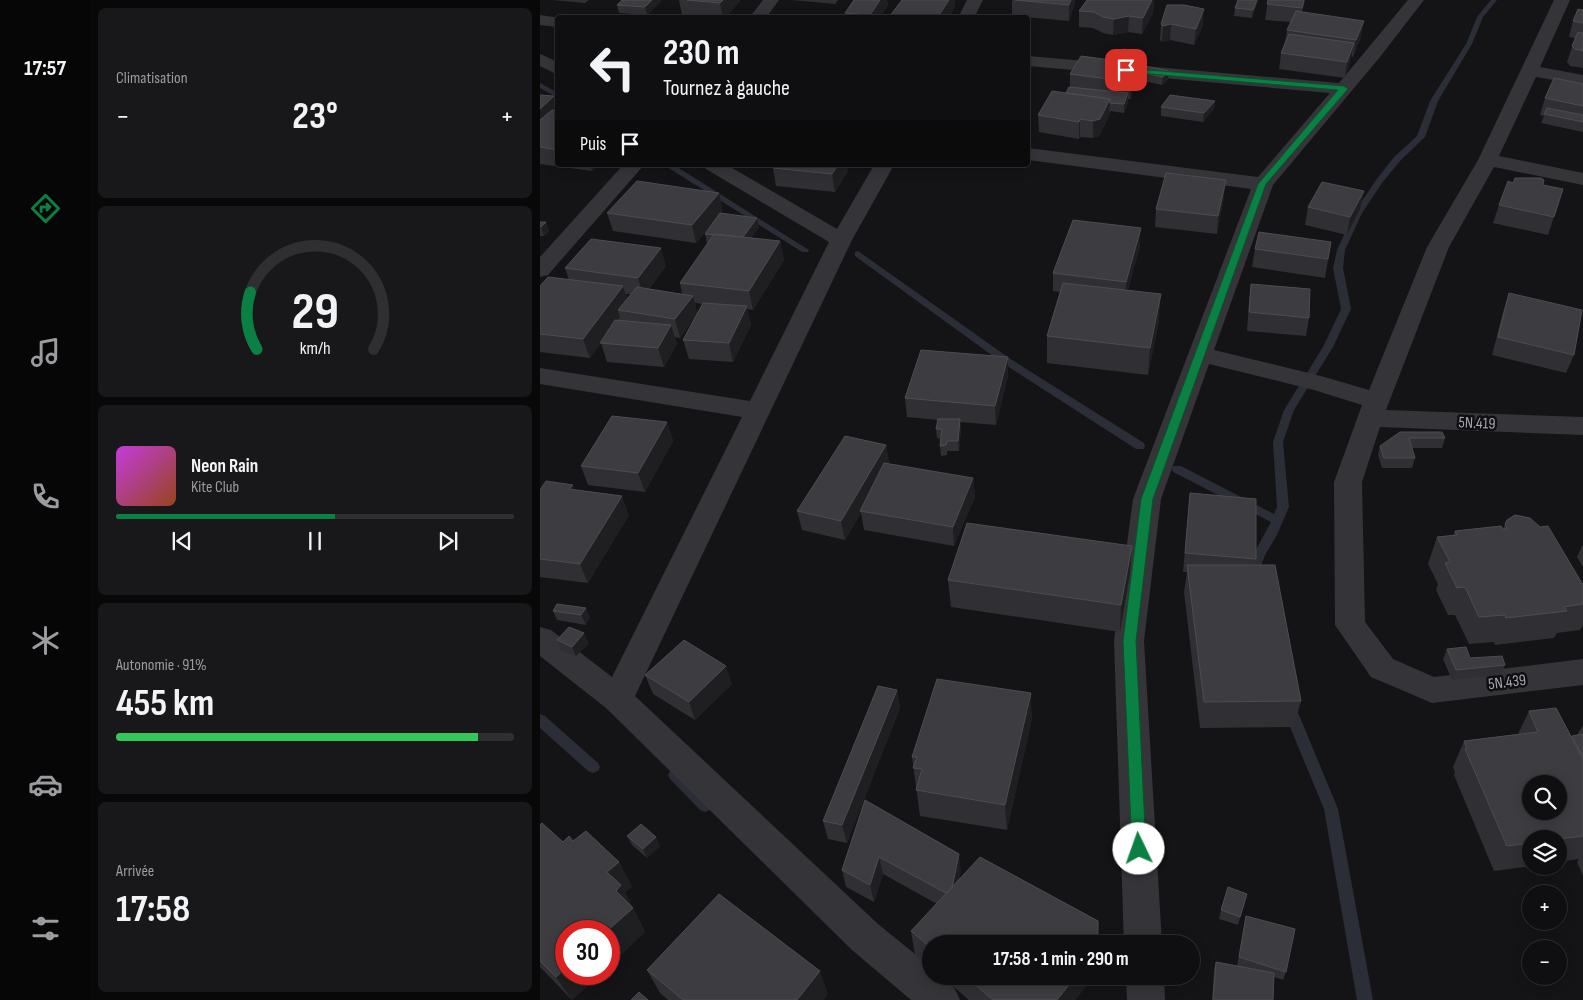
<!DOCTYPE html>
<html lang="fr">
<meta charset="utf-8">
<style>
body{margin:0;font-family:"Sofia Sans Condensed",sans-serif;background:#181719;color:#f1f3f6;height:100vh;display:flex;flex-direction:column;font-size:19px;white-space:nowrap}
*{box-sizing:border-box;margin:0}
p{font-size:16px;color:#9b9c9f}
.icon{flex:none;width:28px;height:28px;fill:none;stroke:currentColor;stroke-width:2;stroke-linecap:round;stroke-linejoin:round}
.map{position:relative;flex:1;overflow:hidden}
.details{display:flex;flex-direction:column;gap:8px;padding:8px;background:#080809;width:450px}
.details>*{flex:none}
.top-card{position:absolute;left:15px;top:15px;width:475px;height:152px;border-radius:5px;box-shadow:0 2px 12px #0003,0 0 0 1px #2f2e30;background:#0f0e10;color:#f1f3f6;overflow:hidden}
.tools{position:absolute;left:982px;top:775px;display:grid;gap:10px}
.tools a{display:grid;place-items:center;width:45px;height:45px;border-radius:50%;background:#0f0e10;box-shadow:0 2px 12px #0003,0 0 0 1px #2f2e30;font-size:25px}
.speed{position:absolute;left:15px;top:920px;display:flex;gap:10px;font-size:25px;font-weight:700;text-align:center}
.speed>*{display:grid;place-content:center;width:65px;height:65px;border-radius:50%;background:#0f0e10;box-shadow:0 2px 12px #0003,0 0 0 1px #2f2e30;line-height:1}
.speed .limit{border:8px solid #d22;background:#fff;color:#111}
.pin{position:absolute;display:grid;place-items:center;width:42px;height:42px;color:#fff;margin:-21px;border-radius:10px;box-shadow:0 2px 8px #0006}
.me{position:absolute;width:55px;margin:-28px;rotate:357deg;stroke-linejoin:round;filter:drop-shadow(0 0 4px #0008)}
.turn{display:flex;align-items:center;gap:18px;height:105px;padding:0 25px;font-size:22px}
.turn .icon{width:65px;height:65px;stroke-width:2.5}
.turn b{display:block;font-size:35px;line-height:42px}
.then{display:flex;align-items:center;height:48px;padding:0 25px;background:#0003;gap:10px;font-size:19px}
.big{font-size:38px;font-weight:700;line-height:1.1}
.details .tile{flex:1;display:flex;flex-direction:column;justify-content:center;gap:8px;min-width:0;padding:0 18px;border-radius:8px;background:#181719}
.details .dial{align-items:center;gap:0}
.dial svg{height:130px;overflow:visible;fill:none;stroke:#2f2e30;stroke-width:7;stroke-linecap:round;text-anchor:middle}
.dial text{fill:#f1f3f6;stroke:none}
.song{display:flex;align-items:center;gap:15px}
.cover{width:60px;height:60px;border-radius:8px;background:linear-gradient(135deg,hsl(290 70% 55%),hsl(20 70% 35%))}
.played{height:5px;border-radius:2px;background:linear-gradient(90deg,#0b8043 55%,#2f2e30 55%)}
.keys{display:flex;justify-content:space-around;direction:ltr}
.heat{display:flex;justify-content:space-between;align-items:center;font-size:28px;direction:ltr}
.charge{height:8px;border-radius:4px;background:linear-gradient(90deg,#34c759 91%,#2f2e30 0)}
.trip{position:absolute;left:382px;top:935px;width:278px;height:50px;border-radius:25px;background:#0f0e10;box-shadow:0 2px 12px #0003,0 0 0 1px #2f2e30;font-weight:700;line-height:50px;text-align:center}
main{display:flex;flex:1;min-height:0}
.tabs{display:flex;flex-direction:column;width:90px;justify-content:space-around;align-items:center;background:#060606;color:#9b9c9f}
.tabs .icon{width:35px;height:35px}
.tabs .on{color:#0b8043}
.tabs b{font-size:22px;color:#f1f3f6}
.map>svg:first-child{display:block}
.lines{fill:none;stroke-linecap:round;stroke-linejoin:round}
.stream{fill:#2b2e37;fill-rule:evenodd}
.minor{fill:#353539;fill-rule:evenodd}
.wall{fill:#302f33;fill-rule:evenodd}
.shaded-wall{fill:#1f1e21}
.building{fill:#3d3c41;stroke:#4d4c53;fill-rule:evenodd}
.route{fill:#0b8043;stroke:#07532c}
.labels{text-anchor:middle;stroke-width:5;stroke-linejoin:round;paint-order:stroke}
.street-label{font-size:16px;fill:#a6a6b4;stroke:#0f0e10}
</style>
<main>
<nav class="tabs">
<b>17:57</b>
<svg class="icon on" aria-label="directions" viewBox="0 0 24 24"><path d="M12 3l9 9-9 9-9-9zM9 14v-3h6M13 9l2 2-2 2"/></svg>
<svg class="icon" aria-label="music" viewBox="0 0 24 24"><path d="M9 18V5l10-2v13"/><circle cx="6" cy="18" r="3"/><circle cx="16" cy="16" r="3"/></svg>
<svg class="icon" aria-label="phone" viewBox="0 0 24 24"><path d="M5 4h4l2 5-3 2q2 4 5 5l2-3 5 2v4C11 20 4 13 5 4z"/></svg>
<svg class="icon" aria-label="climate" viewBox="0 0 24 24"><path d="M12 3v18M4 7l16 10M4 17L20 7"/></svg>
<svg class="icon" aria-label="car" viewBox="0 0 24 24"><path d="M5 17H2v-5l4-1 3-4h7l3 4 3 1v5h-3M9 17h6M6 11h13"/><circle cx="7" cy="17" r="2"/><circle cx="17" cy="17" r="2"/></svg>
<svg class="icon" aria-label="filters" viewBox="0 0 24 24"><path d="M4 7h16M4 17h16"/><circle cx="9" cy="7" r="2"/><circle cx="15" cy="17" r="2"/></svg>
</nav>
<section class="details">
<div class="tile"><p>Climatisation</p>
<div class="heat"><a>−</a><b class="big">23°</b><a>+</a></div>
</div>
<div class="tile dial"><svg viewBox="0 0 100 80">
<path d="M14 69A42 42 0 1 1 86 69"/>
<path d="M14 69A42 42 0 0 1 10 34" stroke="#0b8043"/>
<text x="50" y="56" font-size="32" font-weight="700">29</text>
<text x="50" y="72" font-size="11">km/h</text>
</svg></div>
<div class="tile">
<div class="song"><i class="cover"></i><div><b>Neon Rain</b><p>Kite Club</p></div></div>
<div class="played"></div>
<div class="keys"><svg class="icon" aria-label="previous" viewBox="0 0 24 24"><path d="M18 5L8 12l10 7zM5 5v14"/></svg><svg class="icon" aria-label="pause" viewBox="0 0 24 24"><path d="M8 5v14M16 5v14"/></svg><svg class="icon" aria-label="next" viewBox="0 0 24 24"><path d="M6 5l10 7-10 7zM19 5v14"/></svg></div>
</div>
<div class="tile"><p>Autonomie · 91%</p><b class="big">455 km</b><div class="charge"></div></div>
<div class="tile"><p>Arrivée</p><b class="big">17:58</b></div>
</section>
<div class="map">
<svg width="1043" height="1000" viewBox="0 0 1043 1000">
<rect width="100%" height="100%" fill="#141315"/>
<g class="lines">
<path class="stream" d="M951,0h6l-14,17 -11,27 -34,57 -13,36 -25,24 -18,22 -20,30 -17,37 -2,18 8,41 -18,38 -39,63 -11,32 6,65 -12,28 -12,20 -10,27h-8l-2,-3 8,-24 18,-33 -98,-50 -1,-3 1,-3h8l93,48 3,-7 -4,-65 11,-32 39,-63 18,-38 -8,-41 4,-18 17,-37 22,-33 18,-23 23,-21 13,-35 36,-57 11,-27z
M0,83l18,10v5l-18,-10z
M124,165h10l135,85 -1,2h-6z
M318,251l154,109 132,83 1,3 -1,3h-8l-132,-85 -149,-108v-4z
M750,705l5,1 2,4 41,99 35,191h-16l-33,-191 -41,-99 2,-4z
M0,714l5,2 53,47 2,4 -2,4 -5,2 -5,-2 -48,-43z
M135,769l5,2 30,31 2,4 -2,4 -5,2 -5,-2 -30,-31 -2,-4 2,-4z"/>
<path class="minor" d="M223,0h16l-13,18h-17z
M427,0h16l-9,18h-16z
M868,0h16l-44,57 -107,128 -59,165 107,26 48,14 58,-143 51,-87 76,-160h16l-30,67 43,8v10l-47,-8 -37,79 84,17v12l-89,-18 -45,80 -63,163 197,7v18l-203,-8 -18,55 3,140 28,37 41,18 149,-18v26l-151,18 -61,-26 -36,-52 -1,-143 28,-77 -48,-15 -105,-26 -48,135 -17,142 18,303h-38l-10,-303 19,-142 118,-310 -223,-29v-12l230,29 72,-84 -302,-27v-10l311,27z
M0,15l20,3h-2v9l-18,-2z
M0,54l18,8v13l-18,-9z
M83,165h21l-96,110 -8,2v-20z
M163,165h24l110,64 37,-64h20l-42,75 -217,456 243,228 53,43v9c17,0 23,9 29,24h-49l-59,-50 -246,-242 -66,-52v-29l11,3 61,47 130,-260 -202,-33v-16l210,33 79,-159 -123,-73z
M586,976h38l1,24h-38z"/>
</g>
<path class="wall" d="M12,0h37l-4,3z
M82,0h39v1l-14,14 -28,-2 -2,-8z
M139,0h61v1l-15,17h-15l-28,-3z
M252,0h46l-3,4z
M314,0h33l1,5 -8,13h-35v-5z
M472,0l63,3 -6,18 -57,-5z
M547,0h67l-1,13 -11,21 -14,-2 -15,3 -10,-2 -10,-5 -14,-1v-16z
M698,0h20l-6,18 -18,-2 1,-8z
M728,0h37l-3,12 59,25 -8,20 -2,-1 -6,22 -66,-9 2,-16 4,-10 2,-13 4,-8 -26,-2z
M1043,10v58l-13,-2 -3,-4 8,-24 -6,-1 4,-16z
M621,24l42,1 -9,20 -24,-5 -8,2 -2,-2z
M600,64l-1,16 -9,19h-2v3l-4,11 -14,-2 -1,5 -10,20 -6,2 -13,-1 -1,2 -40,-7 -1,-17 28,-22 4,-6v-13z
M628,71v8l-6,6 -23,-5 1,-8z
M1043,84v48l-42,-9 3,-7 -4,-1 5,-17z
M0,95l18,11v59h41l-7,6 -52,-7z
M675,101l-1,8 -11,13 -42,-6v-9z
M233,168l75,3 -13,21 -59,-6z
M973,183l50,6 -15,46 -55,-12 6,-18z
M824,191l-4,18 -13,26 -42,-10 3,-18z
M684,197l-7,37 -62,-7 1,-18z
M183,210l-3,3 37,5 2,9 -8,11 29,3 4,19 -31,50 -6,-1 4,16 -18,37 -44,-3 -6,-19 13,-24 -16,22 -5,-1 2,7 -13,23 -57,-5 -6,-19 -11,15 -50,-6v-66l29,-6 -4,-12 101,-2 -17,23 33,5 -2,-11 28,-40h-1l-2,-9 12,-16 -21,25 -83,-12 -6,-18zM86,294h5l-4,5zM155,303l8,1 -6,10z
M0,222h6l3,9 -5,5h-4z
M791,242l-6,36 -73,-11 3,-18z
M600,246l-12,44 31,31 -11,54 -101,-12v-27l13,-44 -7,-1v-18z
M711,284l58,34 -3,18 -59,-5 2,-29z
M969,293l65,62 -8,18 -74,-18 11,-43z
M468,376l-12,49 -36,-3 1,7 -2,22h-12v4l-6,1 -1,-10 1,-7 -4,-1 -1,-9 2,-9 -31,-3 -2,-19z
M127,422l6,19 -28,51 -57,-7 -7,-19z
M860,432l45,6 -3,10h-30l3,10 -3,10h-30l-4,-13 2,-9z
M346,445l3,19 84,14 2,19 -21,49 -90,-16 -3,-17 -16,27 -43,-10 -5,-19z
M0,490h35l54,25 -41,68 -48,-6z
M650,493l66,66 -1,6 46,136 -7,26 -94,1 -16,-136 3,-20h-4z
M967,520l76,65v40l-3,5 -23,3 -3,5 -59,7 -1,-3 -25,2 -14,-29h-7l-12,-25 2,-6 -10,-20 9,-27 16,-2 2,-4 48,-2z
M1043,544v23l-6,-10z
M590,573l-10,59 -169,-25 -3,-27z
M17,604l33,13 -4,8 -29,-5 -4,-9z
M17,640l32,3 -13,13 -15,-6z
M907,649l23,9 35,7 -4,9 -49,6 -9,-21z
M105,675l87,9 -37,36 -42,-26z
M357,690l3,18 -53,135 -19,-4 -5,-18z
M989,711l42,26 1,-1 5,-1 6,-10v151l-6,-14 2,-3 -20,3v-23h-28v27l-37,5 -40,-96 1,-3 -2,-5 11,-26 54,-7z
M492,719l-25,111 -87,-14 -8,-59z
M325,800l96,71 -30,73v24l-16,-13 -4,-24 26,-27 -54,-30 -9,28 -28,-15 -4,-17z
M0,825l23,17 10,-1 46,21 13,25 -7,5 20,40 -36,34v-35l-43,43h34l-28,26 -32,-33z
M87,836l29,1 4,9 -13,12 -15,-13z
M705,902l-7,23 -19,-6 2,-9z
M706,916l40,56 -3,8 -9,-3 -1,23h-61l2,-30 2,-8 26,5 -5,-1z
M107,970l181,24 -5,6h-155l-8,-7z
M401,976h153l-19,24h-106z"/>
<path class="shaded-wall" d="M112,0h9v1l-14,14 -2,-8z
M183,0h17v1l-15,17h-2l-3,-15z
M340,0h7l1,5 -8,13h-10v-3z
M409,0h6v7l-6,11h-12z
M531,0h4v3l-6,18v-16z
M612,0h2l-1,13 -11,21 1,-16z
M717,0h1l-6,18 1,-8z
M664,9l-1,16 -9,20 2,-16z
M589,16l-1,16 -15,3 1,-16z
M824,21l-3,16 -8,20 3,-17z
M631,24l-1,16 -8,2 1,-16z
M814,43l-3,17 -6,18 2,-16z
M600,64l-1,16 -9,19 1,-17z
M628,71v8l-6,6 1,-8z
M588,93v9l-4,11v-9z
M14,96l4,10v9l-18,16v-22z
M570,99l-1,17 -10,20 -6,2v-17z
M675,101l-1,8 -11,13 1,-9z
M540,119v18l-1,2v-17z
M50,165h9l-7,6z
M298,165h10v6l-13,21 -3,-18z
M686,180l-2,17 -7,37 1,-18z
M824,191l-4,18 -13,26 3,-18z
M179,193l4,17 -27,33 -4,-18z
M217,218l2,9 -15,21 -2,-9z
M6,222l3,9 -5,5 -3,-9z
M601,228l-1,18 -15,54 1,-18z
M240,241l4,19 -31,50 -4,-19z
M121,248l5,18 -23,30 -5,-18z
M83,286l6,19 -11,5 2,7 -30,41 -7,-19z
M621,294l-2,27 -11,54 2,-27z
M153,296l5,18 -18,24 -5,-19z
M207,306l4,19 -18,37 -4,-19z
M131,325l6,19 -13,23 -6,-19z
M468,357v19l-12,49 -1,-19z
M420,419l1,10 -2,22 -1,-10z
M127,422l6,19 -28,51 -7,-19z
M346,445l3,19 -29,47 1,2 -16,27 -4,-19z
M433,478l2,19 -21,49 -1,-19z
M33,485l7,19 -11,-15z
M82,496l7,19 -41,68 -8,-19z
M592,546l-2,27 -10,59 1,-27z
M46,608l4,9 -4,8 -5,-10z
M44,633l5,10 -13,13 -4,-9z
M186,666l6,18 -37,36 -6,-18z
M357,690l3,18 -53,135 -5,-18z
M491,693l1,26 -25,111 -2,-25z
M116,837l4,9 -13,12 -4,-9z
M419,854l2,17 -9,41 -2,-17z
M339,857l4,17 -9,28 -4,-17z
M79,862l13,25 -7,5 20,40 -36,34v-35h-2l9,-40 -9,-19z
M707,894l-2,8 -7,23 2,-8z
M26,968v6h34l-28,26 -16,-23z
M280,971l8,23 -5,6h-26z
M536,976h18l-19,24h-18z"/>
<path class="building" d="M82,0h30l-7,7 -28,-2z
M147,0h36l-3,3z
M314,0h26l-10,15 -25,-2z
M362,0h47l-12,18 -48,-1z
M475,0h56l-2,5z
M547,0h65l-9,18 -14,-2 -15,3 -11,-2 -9,-5 -15,-1z
M698,0h19l-4,10 -18,-2z
M728,0h36l-2,8 -35,-4z
M627,5h17l20,4 -8,20 -25,-5 -8,2 -2,-2z
M1038,9l5,1v13l-10,-2z
M756,11l68,10 -8,19 -69,-10z
M1038,32l5,1v18l-8,-2 -3,-3z
M749,34l65,9 -7,19 -66,-9z
M541,56l59,8 -9,18 -61,-8z
M605,66l23,5 -5,6 -23,-5z
M1014,78l29,6v22l-38,-8z
M529,87l59,6 -4,11 -14,-1v-4l-44,-6z
M512,91l58,8 -10,20 -7,2 -13,-2 -1,3 -41,-7z
M0,95l14,1 -14,13z
M630,95l45,6 -11,12 -43,-6z
M1007,108l36,7v7l-39,-8z
M12,110l6,1v39l-18,-3v-27z
M235,165h63l-6,9 -59,-6z
M626,173l60,7 -8,36 -62,-7z
M975,178h26l3,2 -1,5 20,4 -9,28 -55,-12 9,-24 5,2z
M97,181l82,12 -27,32 -85,-12z
M782,182l42,9 -14,26 -42,-10z
M180,213l37,5 -14,19 -38,-3z
M533,220l68,8 -15,54 -73,-9z
M0,222h6l-5,5h-1z
M719,232l72,10 -3,17 -73,-10z
M174,234l66,7 -31,50 -69,-8z
M51,239l70,9 -23,30 -73,-10z
M8,277l75,9 -40,53 -43,-5v-48z
M523,283l98,11 -11,54 -103,-12z
M711,284l59,5 -1,29 -60,-6z
M97,287l56,9 -18,23 -57,-9z
M969,293l73,17 -8,45 -76,-18z
M163,303l44,3 -18,37 -46,-3z
M75,320l56,5 -13,23 -58,-5z
M381,350l87,7 -13,49 -90,-8z
M72,416l55,6 -29,51 -57,-7z
M398,419h22l-2,22h-11l-1,4 -6,1 2,-17h-6z
M860,432h42l3,6h-36l6,20h-31l-4,-12z
M305,436l41,9 -45,76 -44,-10z
M344,463l89,15 -20,49 -93,-16z
M6,481l27,4 -4,4 53,7 -42,68 -40,-5v-69z
M650,493l66,6v60l-71,-6z
M975,515l15,3 10,9 8,-1 35,59v19l-19,3 3,4 -61,7 -1,-3 -26,2 -14,-30 -8,1 -12,-25 5,-1 -13,-25 20,-2 -2,-4 46,-5 2,3h4l-2,-5 2,-4z
M427,523l165,23 -11,59 -173,-25z
M647,565h88l26,136 -97,1z
M17,604l29,4 -5,7 -28,-4z
M29,627l15,6 -12,14 -15,-7z
M144,640l42,26 -37,36 -44,-27z
M926,647l4,11 32,-2 3,9 -49,5 -9,-21z
M397,679l94,14 -26,112 -89,-15 6,-21 -9,-1 4,-11h-5z
M338,686l19,4 -55,135 -19,-4z
M1016,708l27,51v77l-24,3h-28v4l-24,3 -42,-97h2l-3,-8 74,-9 -9,-21zM991,784h28v27h-28z
M1043,734v23l-11,-21z
M325,800l94,54 -7,34 -6,5 -67,-36 -9,28 -28,-15z
M2,823l21,19 6,-6 4,5 13,-10 33,31 -12,10 14,13 -5,6 17,17 -26,23h-41v37l-10,9 -16,-16v-136z
M101,824l15,13 -13,12 -16,-13z
M440,857l118,64v23h-167v4l-20,-17z
M688,887l19,7 -7,23 -19,-7z
M179,894l101,77 -23,29h-114l-36,-30z
M706,916l49,13 -9,43 -47,-15z
M676,962l58,11 -1,27h-60z
M425,976h111l-19,24h-64z
M99,992l9,8h-17z"/>
<path class="route" d="M584,68l220,18 4,3 -82,95 -113,315 -17,142 10,208 -2,5 -5,2 -5,-2 -2,-5 -9,-208 18,-142 117,-315 80,-94 -212,-18 -3,-2z"/>
<g class="labels">
<g class="street-label">
<text transform="translate(937 422) rotate(2)" y="6">5N.419</text>
<text transform="translate(967 681) rotate(-7)" y="6">5N.439</text>
</g>
</g>
</svg>
<div class="tools">
<a><svg class="icon" aria-label="search" viewBox="0 0 24 24"><circle cx="10" cy="10" r="6"/><path d="M15 15l6 6"/></svg></a>
<a><svg class="icon" aria-label="layers" viewBox="0 0 24 24"><path d="M12 4l9 5-9 5-9-5zM3 14l9 5 9-5"/></svg></a>
<a>+</a>
<a>−</a>
</div>
<div class="speed"><div class="limit">30</div></div>
<div class="pin" style="left:586px;top:70px;background:#d93025"><svg class="icon" aria-label="arrive" viewBox="0 0 24 24"><path d="M6 21V4h12l-3 4 3 4H6"/></svg></div>
<svg class="me" style="left:599px;top:849px" viewBox="-20 -20 40 40"><circle r="19" fill="#fff"/><path d="M0-13L10 11 0 6-10 11z" fill="#0b8043"/></svg>
<div class="trip">17:58 · 1 min · 290 m</div>
<div class="top-card">
<div class="turn"><svg class="icon" aria-label="left" viewBox="0 0 24 24"><path d="M17 20v-9H6M10 6l-5 5 5 5"/></svg><div><b>230 m</b>Tournez à gauche</div></div>
<div class="then">Puis<svg class="icon" aria-label="arrive" viewBox="0 0 24 24"><path d="M6 21V4h12l-3 4 3 4H6"/></svg></div>
</div>
</div>
</main>
